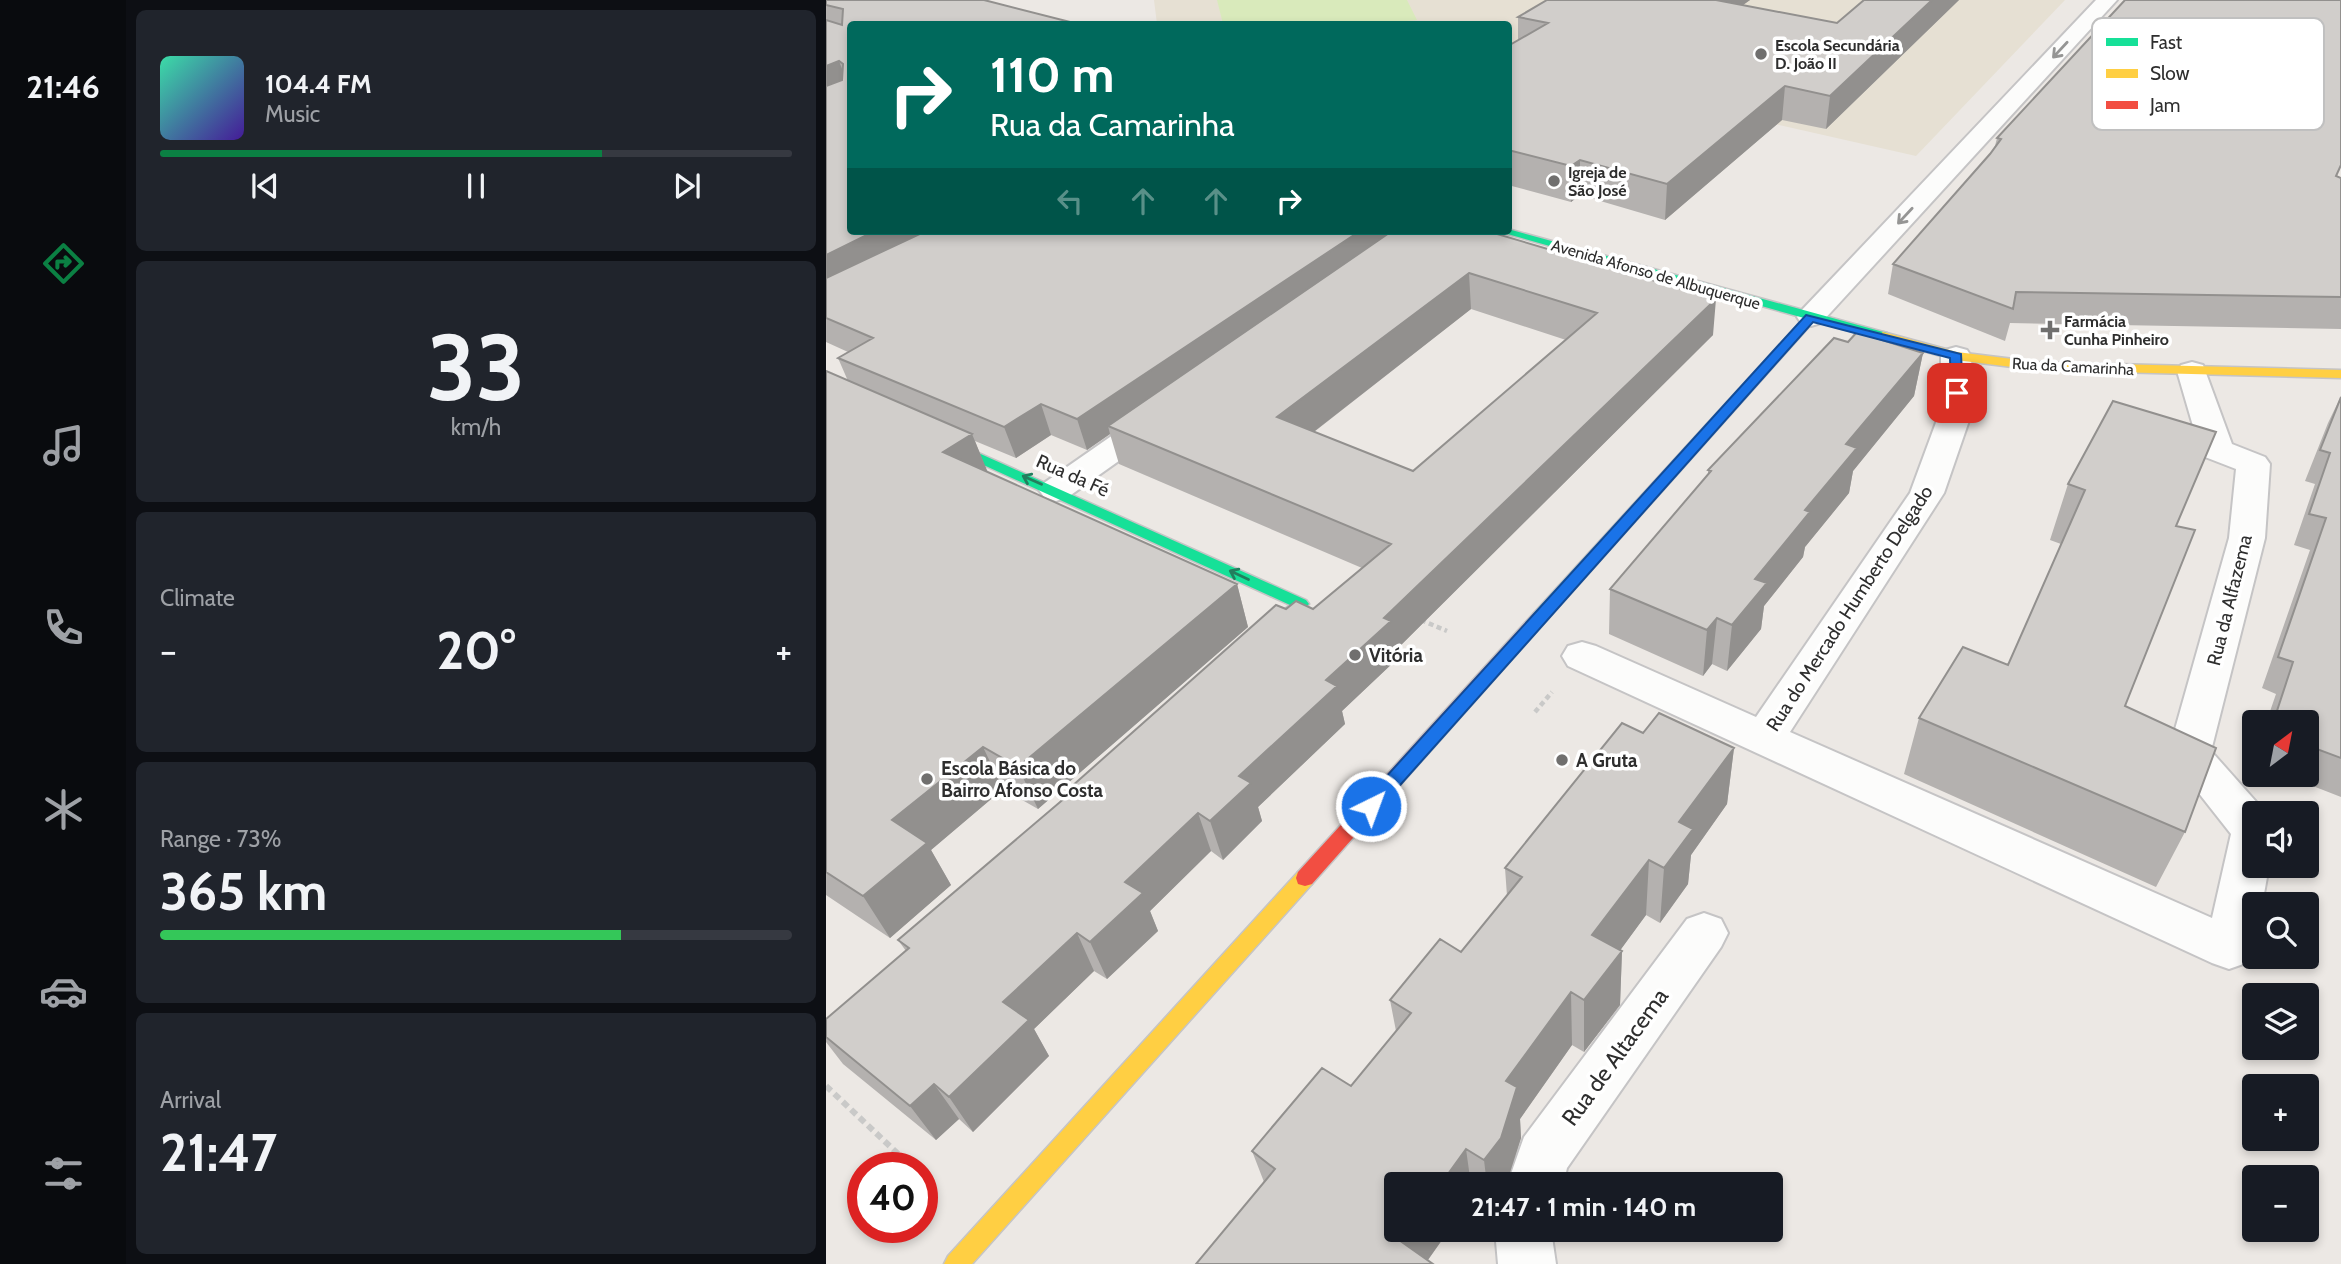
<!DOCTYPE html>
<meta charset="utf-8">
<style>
body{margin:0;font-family:Cabin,sans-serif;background:#20242c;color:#f1f3f6;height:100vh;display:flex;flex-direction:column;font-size:26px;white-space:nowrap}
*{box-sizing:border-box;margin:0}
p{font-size:23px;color:#9ea1a6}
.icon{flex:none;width:38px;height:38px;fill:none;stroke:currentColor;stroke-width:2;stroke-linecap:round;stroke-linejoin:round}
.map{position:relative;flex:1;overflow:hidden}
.sheet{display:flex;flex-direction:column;gap:10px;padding:10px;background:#0d0f14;width:700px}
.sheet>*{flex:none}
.top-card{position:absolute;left:21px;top:21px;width:665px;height:214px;border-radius:7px;box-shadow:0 4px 10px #0003;background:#00695c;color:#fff;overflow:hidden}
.needle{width:46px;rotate:32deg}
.fabs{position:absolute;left:1416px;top:710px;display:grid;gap:14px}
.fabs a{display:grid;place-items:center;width:77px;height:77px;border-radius:7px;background:#171b24;box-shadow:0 4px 10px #0003;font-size:35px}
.speed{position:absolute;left:21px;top:1152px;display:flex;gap:14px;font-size:35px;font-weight:700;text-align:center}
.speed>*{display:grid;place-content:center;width:91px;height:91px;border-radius:50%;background:#171b24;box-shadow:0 4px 10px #0003;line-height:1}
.speed .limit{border:10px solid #d22;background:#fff;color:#111}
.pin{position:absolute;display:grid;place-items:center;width:60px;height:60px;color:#fff;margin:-30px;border-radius:14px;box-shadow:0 4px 10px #0006}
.me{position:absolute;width:77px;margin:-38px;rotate:42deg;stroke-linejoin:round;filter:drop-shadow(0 0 5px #0008)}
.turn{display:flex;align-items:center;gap:24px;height:147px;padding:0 28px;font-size:32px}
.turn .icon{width:91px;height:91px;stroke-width:2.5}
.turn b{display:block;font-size:49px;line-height:60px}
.lanes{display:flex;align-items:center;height:66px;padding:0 28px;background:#0003;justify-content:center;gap:35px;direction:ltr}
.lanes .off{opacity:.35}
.big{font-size:52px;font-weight:700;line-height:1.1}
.sheet .widget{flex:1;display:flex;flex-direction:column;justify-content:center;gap:10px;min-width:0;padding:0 24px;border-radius:10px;background:#20242c}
.sheet .dial{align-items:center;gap:0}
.dial b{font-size:91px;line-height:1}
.song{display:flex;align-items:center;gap:21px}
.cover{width:84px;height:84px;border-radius:10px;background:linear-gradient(135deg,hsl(160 70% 55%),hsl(260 70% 35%))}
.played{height:7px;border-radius:4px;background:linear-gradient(90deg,#0b8043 70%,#363941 70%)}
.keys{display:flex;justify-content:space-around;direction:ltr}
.heat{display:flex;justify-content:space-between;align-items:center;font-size:38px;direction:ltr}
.charge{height:10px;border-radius:5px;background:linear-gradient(90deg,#34c759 73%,#363941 0)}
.trip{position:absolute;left:558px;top:1172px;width:399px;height:70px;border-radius:7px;background:#171b24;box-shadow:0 4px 10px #0003;font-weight:700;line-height:70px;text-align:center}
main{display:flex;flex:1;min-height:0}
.menu{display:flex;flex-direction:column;width:126px;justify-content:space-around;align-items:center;background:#090b0e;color:#9ea1a6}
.menu .icon{width:49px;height:49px}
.menu .selected{color:#0b8043}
.menu b{font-size:32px;color:#f1f3f6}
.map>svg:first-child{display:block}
.education{fill:#e6e0d3}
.pitch{fill:#d9eabb}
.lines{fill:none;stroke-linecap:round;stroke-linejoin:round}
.street-casing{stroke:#c5c4c5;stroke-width:4}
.fast-casing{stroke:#c5c4c5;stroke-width:3}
.slow-casing{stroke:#c5c4c5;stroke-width:3}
.jam-casing{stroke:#c5c4c5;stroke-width:3}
.path-far1{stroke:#c9c9c8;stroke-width:4.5;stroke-dasharray:5 3.5;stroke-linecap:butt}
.path{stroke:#c9c9c8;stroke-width:6;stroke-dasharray:7 4.5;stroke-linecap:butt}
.street{fill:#fcfcfb;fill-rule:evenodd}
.fast{fill:#16e098;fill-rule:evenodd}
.slow{fill:#ffcf43;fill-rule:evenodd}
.jam{fill:#f24e42;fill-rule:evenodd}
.wall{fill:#b4b1af;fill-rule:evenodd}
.shaded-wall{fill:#92908e}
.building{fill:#d1cecb;stroke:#92908e;stroke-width:2;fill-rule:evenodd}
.oneway{stroke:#959594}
.oneway2{stroke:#237e5e}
.route{fill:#1a73e8;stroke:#114b97;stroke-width:2}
.poi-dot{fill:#706f6e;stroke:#fff;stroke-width:2.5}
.labels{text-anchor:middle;stroke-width:7;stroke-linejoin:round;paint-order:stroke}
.far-poi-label{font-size:16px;font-weight:bold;fill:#2e2e2e;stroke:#fff;text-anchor:start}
.far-street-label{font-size:16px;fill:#2e2e2e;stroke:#fff}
.street-label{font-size:19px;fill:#2e2e2e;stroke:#fff}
.poi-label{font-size:19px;font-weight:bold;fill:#2e2e2e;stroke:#fff;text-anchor:start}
.near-street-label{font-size:23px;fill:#2e2e2e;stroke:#fff}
.key{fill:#fff;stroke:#c0c0c0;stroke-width:2}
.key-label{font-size:19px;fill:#2e2e2e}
</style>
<main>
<nav class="menu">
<b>21:46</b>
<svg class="icon selected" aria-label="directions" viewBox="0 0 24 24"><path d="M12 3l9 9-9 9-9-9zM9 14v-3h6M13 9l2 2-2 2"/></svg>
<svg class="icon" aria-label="music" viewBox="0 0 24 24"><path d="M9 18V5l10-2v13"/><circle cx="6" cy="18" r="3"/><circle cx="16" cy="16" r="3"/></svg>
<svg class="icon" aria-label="phone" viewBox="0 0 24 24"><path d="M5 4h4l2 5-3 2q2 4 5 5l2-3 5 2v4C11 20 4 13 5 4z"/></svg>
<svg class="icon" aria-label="climate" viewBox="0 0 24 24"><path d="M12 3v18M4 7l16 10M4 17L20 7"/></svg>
<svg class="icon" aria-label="car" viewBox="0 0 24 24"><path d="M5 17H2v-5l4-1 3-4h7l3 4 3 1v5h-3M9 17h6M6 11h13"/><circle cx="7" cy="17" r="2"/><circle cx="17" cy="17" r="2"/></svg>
<svg class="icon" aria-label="filters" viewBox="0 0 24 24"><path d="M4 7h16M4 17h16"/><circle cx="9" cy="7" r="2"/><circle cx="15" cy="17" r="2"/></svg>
</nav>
<section class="sheet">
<div class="widget">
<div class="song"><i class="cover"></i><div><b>104.4 FM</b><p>Music</p></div></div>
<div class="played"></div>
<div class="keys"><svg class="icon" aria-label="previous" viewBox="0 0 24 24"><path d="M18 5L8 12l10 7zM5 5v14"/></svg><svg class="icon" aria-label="pause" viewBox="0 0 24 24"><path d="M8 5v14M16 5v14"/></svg><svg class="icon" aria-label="next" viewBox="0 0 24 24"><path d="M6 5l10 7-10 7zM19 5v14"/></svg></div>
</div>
<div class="widget dial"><b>33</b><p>km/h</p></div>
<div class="widget"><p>Climate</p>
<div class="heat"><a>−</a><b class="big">20°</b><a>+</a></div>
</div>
<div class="widget"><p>Range · 73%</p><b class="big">365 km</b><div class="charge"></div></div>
<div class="widget"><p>Arrival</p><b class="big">21:47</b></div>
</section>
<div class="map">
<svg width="1515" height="1264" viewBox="0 0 1515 1264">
<rect width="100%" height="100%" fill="#ece8e4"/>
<path class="education" d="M328,0h911l-149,156 -296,-67 -111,-6 -1,-59h-351z"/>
<path class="pitch" d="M391,0h190l10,20 -43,4h-151z"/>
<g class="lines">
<g class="street-casing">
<path id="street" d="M1270,0h21l-296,323 -10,3 -10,-3 -4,-6 4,-6z
M1130,347l11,3 4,6 2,53 -29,84 -154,239 422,186 19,-84 -63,-80 61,-216 7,-69 -31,-12 -5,-7 -23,-79 4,-6 11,-3 11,3 29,79 33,13 5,7 -5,74 -54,213 56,63h-13v52h15l-7,39h-8v38l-8,20 -17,6 -17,-6 -644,-297 -6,-10 6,-10 14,-4 14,4 160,71 154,-224 31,-84v-53l4,-6z
M331,409l11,3 5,7 -5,7 -100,71 -12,4 -12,-4 -5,-7 5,-7 102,-71z
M878,913l17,6 7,14 -7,14 -154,221 -4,17h-56l17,-48 163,-218z
M669,1230h56l5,34h-58z"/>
</g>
<g class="fast-casing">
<path id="fast" d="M682,229l379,104 2,3 -6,4 -69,-19 -268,300 -6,1 -8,-5 2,-4 270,-295 -307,-87z
M108,433l372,167 3,4 -38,35h-12l-2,-4 2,-4 31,-26 -361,-165v-6z"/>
</g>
<g class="slow-casing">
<path id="slow" d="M1057,332l74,20 80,10 304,8v8l-304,-8 -81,-10 -77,-21 -2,-3z
M479,870l7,2 2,6 -2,6 -340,380h-28l4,-8 350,-384z"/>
</g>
<g class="jam-casing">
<path id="jam" d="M714,612l8,5 -2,4 -234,263 -7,2 -7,-2 -2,-6 2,-6 236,-259z"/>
</g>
<path class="path-far1" d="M595,620l26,11
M709,712l17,-20"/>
<path class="path" d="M0,1086l86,81
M96,1177l7,6"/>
<use href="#street" class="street"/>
<use href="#fast" class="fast"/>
<use href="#slow" class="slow"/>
<use href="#jam" class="jam"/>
</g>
<path class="wall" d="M0,0h158l-134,231h637l226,104 -318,316 1,9 -54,51 3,13 -87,83 4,14 -39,39 -12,-9 -61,60 8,20 -51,48 -13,-8 -60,58 15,27 -76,76 -14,-13 -23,21 -93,-76 -17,-22v-23l80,-68 -8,-11 165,-141 -1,-4 224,-186h27l49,-41 -243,-104 -9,-30 -23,16 -36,-15 -35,23 -41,-17 12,31 250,112 11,43 -210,182 -35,-20 -72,61 20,35 -61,53 -64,-43v-524l22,10 -10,-23 10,-6 -22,-10zM645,309l95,31 -153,131 -99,-39z
M721,0h203l-7,5 94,18 27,-23h95l-133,129 -44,-9 -117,100 -85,-25 -9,7 -63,-17v-139l10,-6v-23z
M1171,138l344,40v151l-331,-6 -5,18 -117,-47 5,-30 97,-110 5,-8z
M1022,342l75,11 -9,43 -61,75 -4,22 -44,54 -2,10 -39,49 -3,23 -34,42 -15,-7 -9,12 -94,-42 1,-45 98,-114v-5z
M1515,396v401l-56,-22h21v-52h-40l10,-29 -14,-6 48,-138 -16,-5 21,-61 -10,-3 23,-58z
M1287,401l64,125 -52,180 60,126 -29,55 -252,-113 15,-56 89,-53 53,-121 -11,-4 18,-56z
M817,733l91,15 -7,56 -36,51 -3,29 -28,39 -14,-8 -26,35 2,1 -2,54 -36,47 -12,-7 -52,74 1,19 -15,47h-110l53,45 -21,30 -164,-78 -12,-31 99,-65 45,-55 -6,-31 71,-48 46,-56 -2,-28z"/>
<path class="shaded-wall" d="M884,0h40l-42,30z
M1106,0h27l-133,129 4,-33z
M13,61l10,26 -23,9v-30z
M959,86l-3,34 -117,100 2,-36z
M754,160v35l-9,7v-36z
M49,231h68l-117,59v-35z
M534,231h36l-288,195 2,8 -23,16 -10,-31z
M643,273l2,36 -187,146 -7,-38z
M890,299l-3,36 -318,316 1,9 -54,51 3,13 -87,83 4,14 -39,39 -13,-39 29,-45 145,-158z
M1097,353l-9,43 -61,75 -4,22 -44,54 -2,10 -39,49 -3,23 -34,42 5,-46 23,-46 50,-69 41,-66z
M215,404l10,31 -35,23 -12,-31z
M146,434l17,41 -46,-23z
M411,584l11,43 -210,182 -20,-42z
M891,618l-5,46 -9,12 4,-46z
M157,747l20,42 -72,61 20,35 -61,53 -27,-42 29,-76z
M908,748l-7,56 -36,51 -3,29 -28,39 4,-55 15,-46z
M372,813l13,38 -61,60 8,20 -51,48 -17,-37 35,-60z
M823,860l-3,55 -54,74v-54z
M251,933l17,38 -60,58 15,27 -76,76 -24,-35 54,-95z
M796,951l-2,54 -36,47v-52z
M745,992l1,53 -52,74 1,19 -15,47h-19l-3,-25 22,-79z
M108,1084l25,35 -23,21 -26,-34z
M640,1149l5,36h-31z
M580,1230h43l-24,34 -26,-24z"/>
<path class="building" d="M0,0h158l94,24h-228v207h25l-49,24v-169l16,-6 1,-16 -4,-3 -13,5v-46l16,5 1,-16 -17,-4z
M721,0h169l121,23 27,-23h68l-102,96 -45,-10 -118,98 -87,-24 -9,6 -63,-16v-104l40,-23 -30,-6z
M1299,0h216v165l-5,11 5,2v119l-325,-5 -3,17 -120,-45 97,-110 11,-15 -4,-1z
M100,231h434l-283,188 -36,-15 -37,23 -166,-69 35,-20 -47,-20v-40z
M566,231h95l229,68 -332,319 7,3 -65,59 11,6 -98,90 12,7 -41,38 -12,-8 -73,69 18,11 -53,49 -13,-9 -74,69 26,18 -80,77 -15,-13 -24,22 -84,-69v-18l83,-71 -11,-8 168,-143 -4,-2 214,-190 10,4 10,-8 17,8 78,-65 -283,-118zM643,273l128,40 -184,158 -136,-54z
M1031,332l66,21 -77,91 11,4 -52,62 5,2 -55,67 12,4 -35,42 -15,-7 -10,12 -97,-41 101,-118 -3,-1 126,-132 14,4z
M0,371l146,63 -29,18 294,132 -219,183 -35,-20 -91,73 35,23 -64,53 -37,-24z
M1515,397v361l-35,-13v-22h-33l20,-61 -15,-5 48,-139 -17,-4 21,-61 -10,-3z
M1287,401l103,31 -40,94 19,4 -70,176 91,42 -31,84 -266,-114 44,-71 45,18 77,-175 -17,-6z
M833,713l75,35 -55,74 14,7 -29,39 -15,-8 -57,75 30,16 -38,49 -13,-8 -65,89 11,6 -16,51 -17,22 -18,-11 -26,36h-44v45h10l-7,10 34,24h-237l79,-95 -23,-18 70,-83 29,18 60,-73 -21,-13 50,-61 21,13 61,-75 -17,-9 117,-145 21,10z"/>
<defs><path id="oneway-shaft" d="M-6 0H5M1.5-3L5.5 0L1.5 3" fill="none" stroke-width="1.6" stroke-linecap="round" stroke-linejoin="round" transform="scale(1.75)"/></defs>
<g class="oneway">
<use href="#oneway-shaft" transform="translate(1234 50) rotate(133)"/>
<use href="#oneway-shaft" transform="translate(1079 216) rotate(133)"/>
</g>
<g class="oneway2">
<use href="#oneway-shaft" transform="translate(206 480) rotate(-156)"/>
<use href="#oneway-shaft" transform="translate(413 575) rotate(-155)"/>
</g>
<path class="route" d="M980,315l155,39 2,39 -6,4 -6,-4 -1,-35 -137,-36 -436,489h-13l-2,-5 2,-5z"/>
<g class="poi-dot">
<circle cx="935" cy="54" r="7"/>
<circle cx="728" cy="181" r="7"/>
<path d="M1220.5 319.5h7v7h7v7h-7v7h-7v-7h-7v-7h7z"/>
<circle cx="529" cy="655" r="7"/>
<circle cx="736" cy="760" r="7"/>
<circle cx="101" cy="779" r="7"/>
</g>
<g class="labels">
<g class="far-poi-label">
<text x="949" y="51">Escola Secundária<tspan x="949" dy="18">D. João II</tspan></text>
<text x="742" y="178">Igreja de<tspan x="742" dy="18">São José</tspan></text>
<text x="1238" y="327">Farmácia<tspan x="1238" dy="18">Cunha Pinheiro</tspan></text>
</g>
<g class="far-street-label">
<text transform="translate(830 274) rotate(16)" y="6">Avenida Afonso de Albuquerque</text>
<text transform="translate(1247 366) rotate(3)" y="6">Rua da Camarinha</text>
</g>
<g class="street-label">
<text transform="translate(247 475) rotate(24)" y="7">Rua da Fé</text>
<text transform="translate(1403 600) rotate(-76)" y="7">Rua da Alfazema</text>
<text transform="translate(1023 608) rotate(-57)" y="7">Rua do Mercado Humberto Delgado</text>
</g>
<g class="poi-label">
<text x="543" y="662">Vitória</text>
<text x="750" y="767">A Gruta</text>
<text x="115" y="775">Escola Básica do<tspan x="115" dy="22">Bairro Afonso Costa</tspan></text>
</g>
<g class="near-street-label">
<text transform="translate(789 1057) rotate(-54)" y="8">Rua de Altacema</text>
</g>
</g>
<rect x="1266" y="18" width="232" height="112" rx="10" class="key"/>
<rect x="1280" y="38" width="32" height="8" fill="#16e098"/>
<rect x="1280" y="69" width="32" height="9" fill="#ffcf43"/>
<rect x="1280" y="101" width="32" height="8" fill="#f24e42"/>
<g class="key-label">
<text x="1324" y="49">Fast</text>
<text x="1324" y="80">Slow</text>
<text x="1324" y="112">Jam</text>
</g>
</svg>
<div class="fabs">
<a><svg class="needle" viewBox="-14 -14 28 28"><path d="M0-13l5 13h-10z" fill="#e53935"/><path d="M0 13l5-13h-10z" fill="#9ea1a6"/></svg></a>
<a><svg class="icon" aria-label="sound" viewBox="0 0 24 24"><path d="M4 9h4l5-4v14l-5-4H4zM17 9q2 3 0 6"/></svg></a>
<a><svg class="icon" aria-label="search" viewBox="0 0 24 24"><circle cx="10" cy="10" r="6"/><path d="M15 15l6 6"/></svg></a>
<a><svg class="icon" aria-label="layers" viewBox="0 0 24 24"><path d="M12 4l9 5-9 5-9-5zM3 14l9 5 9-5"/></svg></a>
<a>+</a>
<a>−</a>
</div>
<div class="speed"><div class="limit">40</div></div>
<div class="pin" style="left:1131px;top:393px;background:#d93025"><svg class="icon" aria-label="arrive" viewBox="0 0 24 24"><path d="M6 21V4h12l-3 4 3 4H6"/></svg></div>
<svg class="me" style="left:545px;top:806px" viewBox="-20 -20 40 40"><circle r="17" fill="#1a73e8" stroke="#fff" stroke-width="3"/><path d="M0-11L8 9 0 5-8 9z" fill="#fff"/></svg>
<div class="trip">21:47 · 1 min · 140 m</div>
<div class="top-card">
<div class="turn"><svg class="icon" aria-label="right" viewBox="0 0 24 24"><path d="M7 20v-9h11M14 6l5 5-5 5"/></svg><div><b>110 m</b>Rua da Camarinha</div></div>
<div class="lanes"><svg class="icon off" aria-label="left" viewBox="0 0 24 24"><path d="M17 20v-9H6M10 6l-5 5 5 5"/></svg><svg class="icon off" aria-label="ahead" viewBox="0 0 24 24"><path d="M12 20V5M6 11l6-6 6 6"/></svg><svg class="icon off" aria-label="ahead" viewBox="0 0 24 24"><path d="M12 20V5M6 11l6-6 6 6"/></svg><svg class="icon" aria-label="right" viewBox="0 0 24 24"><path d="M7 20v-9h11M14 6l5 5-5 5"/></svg></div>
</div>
</div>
</main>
